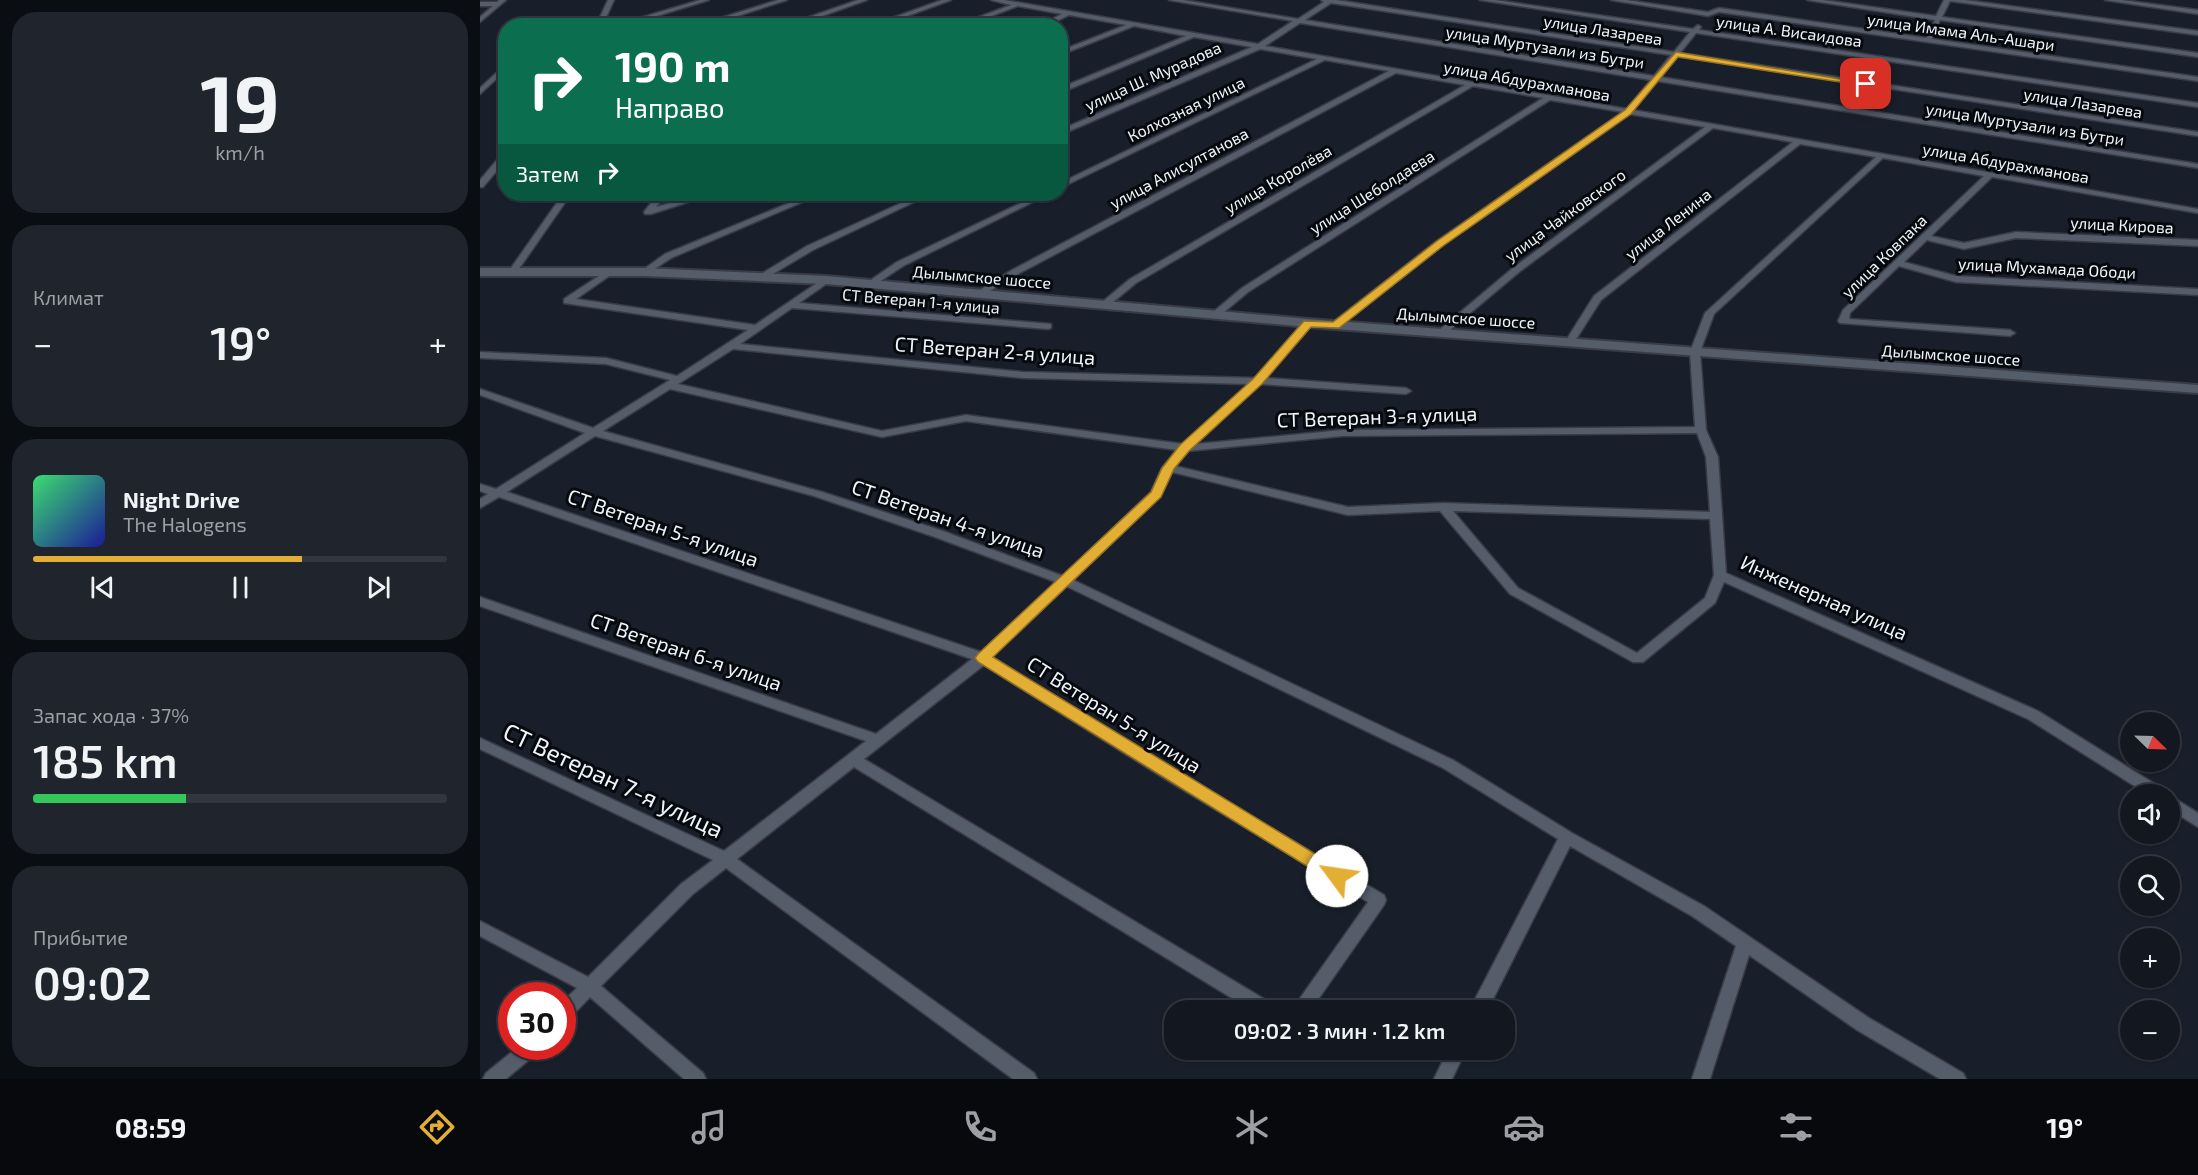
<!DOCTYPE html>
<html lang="ru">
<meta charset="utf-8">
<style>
body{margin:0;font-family:"Exo 2",sans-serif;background:#20242d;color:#f1f3f6;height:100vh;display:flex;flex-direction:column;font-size:22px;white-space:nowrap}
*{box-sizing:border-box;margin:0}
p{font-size:20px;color:#9d9fa5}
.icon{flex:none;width:33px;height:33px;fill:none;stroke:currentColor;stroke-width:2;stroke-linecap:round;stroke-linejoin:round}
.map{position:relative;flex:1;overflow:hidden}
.side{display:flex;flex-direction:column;gap:12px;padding:12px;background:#0a0d12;width:480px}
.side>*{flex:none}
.banner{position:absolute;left:18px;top:18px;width:570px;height:183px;border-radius:24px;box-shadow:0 2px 4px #0004,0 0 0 2px #32363e;background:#0b6e4f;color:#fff;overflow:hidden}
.needle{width:39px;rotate:113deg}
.fabs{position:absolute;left:1640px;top:712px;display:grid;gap:12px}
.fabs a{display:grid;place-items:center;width:60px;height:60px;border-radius:50%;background:#131720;box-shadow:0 2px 4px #0004,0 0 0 2px #32363e;font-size:30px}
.speed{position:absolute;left:18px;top:982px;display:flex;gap:12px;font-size:30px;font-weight:700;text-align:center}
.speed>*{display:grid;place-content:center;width:78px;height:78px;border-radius:50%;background:#131720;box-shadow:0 2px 4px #0004,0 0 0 2px #32363e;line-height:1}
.speed .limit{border:9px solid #d22;background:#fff;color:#111}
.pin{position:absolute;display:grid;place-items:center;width:51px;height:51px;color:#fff;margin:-26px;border-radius:12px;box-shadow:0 3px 9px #0006}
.me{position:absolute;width:66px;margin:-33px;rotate:301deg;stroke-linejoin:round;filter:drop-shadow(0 0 4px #0008)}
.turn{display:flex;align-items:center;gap:21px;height:126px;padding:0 18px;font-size:27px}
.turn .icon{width:78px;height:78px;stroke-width:2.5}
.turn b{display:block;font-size:42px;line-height:51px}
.then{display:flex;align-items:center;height:57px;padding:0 18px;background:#0003;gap:12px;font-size:22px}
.big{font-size:45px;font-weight:600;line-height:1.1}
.side .widget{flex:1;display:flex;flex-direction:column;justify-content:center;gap:9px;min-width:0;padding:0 21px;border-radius:24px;background:#20242d}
.side .dial{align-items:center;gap:0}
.dial b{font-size:78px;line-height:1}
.song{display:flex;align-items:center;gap:18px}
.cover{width:72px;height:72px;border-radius:9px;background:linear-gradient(135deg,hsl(140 70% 55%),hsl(240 70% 35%))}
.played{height:6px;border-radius:3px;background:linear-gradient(90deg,#e2ae34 65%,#32363e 65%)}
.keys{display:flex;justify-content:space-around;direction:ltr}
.heat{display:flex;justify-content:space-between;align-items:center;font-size:33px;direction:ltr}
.charge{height:9px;border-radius:4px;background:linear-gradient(90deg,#34c759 37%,#32363e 0)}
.trip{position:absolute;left:684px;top:1000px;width:351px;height:60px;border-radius:24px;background:#131720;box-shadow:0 2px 4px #0004,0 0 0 2px #32363e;font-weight:600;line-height:60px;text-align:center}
.dock{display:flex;height:96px;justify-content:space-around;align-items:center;background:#08090d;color:#9d9fa5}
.dock .icon{width:42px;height:42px}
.dock .current{color:#e2ae34}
.dock b{font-size:27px;color:#f1f3f6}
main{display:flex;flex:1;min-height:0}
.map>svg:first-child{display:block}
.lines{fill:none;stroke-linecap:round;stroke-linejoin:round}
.minor-casing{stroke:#393c46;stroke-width:3}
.secondary-casing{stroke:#393c46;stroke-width:4}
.minor{fill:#555c6a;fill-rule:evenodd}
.secondary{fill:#555c6a;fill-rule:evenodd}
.route{fill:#e2ae34;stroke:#937122;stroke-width:1.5}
.labels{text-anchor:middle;stroke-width:6;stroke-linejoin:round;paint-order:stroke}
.far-street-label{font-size:16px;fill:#f0f5fd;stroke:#06090e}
.street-label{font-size:20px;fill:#f0f5fd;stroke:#06090e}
.near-street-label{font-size:24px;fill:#f0f5fd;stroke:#06090e}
</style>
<main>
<section class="side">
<div class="widget dial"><b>19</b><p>km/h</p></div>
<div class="widget"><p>Климат</p>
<div class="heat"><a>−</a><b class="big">19°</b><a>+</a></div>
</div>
<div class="widget">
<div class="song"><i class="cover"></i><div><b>Night Drive</b><p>The Halogens</p></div></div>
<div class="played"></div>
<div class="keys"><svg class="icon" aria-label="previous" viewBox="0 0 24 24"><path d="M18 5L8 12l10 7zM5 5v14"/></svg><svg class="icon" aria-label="pause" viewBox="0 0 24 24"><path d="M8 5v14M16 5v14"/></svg><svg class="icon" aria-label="next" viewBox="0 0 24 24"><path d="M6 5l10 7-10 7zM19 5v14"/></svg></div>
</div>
<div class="widget"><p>Запас хода · 37%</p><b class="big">185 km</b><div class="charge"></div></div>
<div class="widget"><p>Прибытие</p><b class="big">09:02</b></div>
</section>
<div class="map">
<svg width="1718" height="1079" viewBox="0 0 1718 1079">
<rect width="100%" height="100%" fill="#191f2a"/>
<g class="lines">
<g class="minor-casing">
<path id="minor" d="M19,0h7l-26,22v-5l13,-11h-13v-4h17z
M128,0h6l-12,26h-6z
M220,0h9l-85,26h-11z
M298,0h9l-81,26h-11z
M378,0h9l-73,26h-11z
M462,0h9l-71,26h-10z
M511,0h13l254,44 35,-23 -124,-21h14l115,19 26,-17 -3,-2h15l338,52 16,-20 -210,-32h15l198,29 5,-4 3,2 -2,3 499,73v4l-502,-74 -16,20 518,79v4l-521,-80 -17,21 538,87v4l-541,-87 -24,29 565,99v4l-206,-36 -61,59 33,7 52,-11 182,8v6l-182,-8 -52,11 -37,-9 -23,22 52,14 242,13v6l-242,-13 -57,-16 -49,47 -1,6 161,11 5,3 -5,3 -170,-13 -2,-2 5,-11 141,-134 -101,-18 -169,156 -14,38 6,78 12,27 8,116 312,138 128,80 2,4h-19l-121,-76 -304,-137 -9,21 -72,59h-10l-123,-68 -70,-83 -92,4 -176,-43 -12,24 -87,84 380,180 119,73 132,73 165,112 94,55 3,6h-26l-83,-49 -108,-75 -39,124h-18l44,-133 -44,-30 -122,-70 -83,165h-18l89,-172 -115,-71 -377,-182 -74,71 188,117 204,121 2,5 -2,5 -74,106h-19l77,-109 -198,-120 -186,-117 -120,94 410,246 3,6h-24l-399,-244 -117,92 297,214 3,6h-24l-287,-211 -33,26 -92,92 102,87 3,6h-22l-94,-82 -22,23 -6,2v-20l15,-14 -97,-52v-15l108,56 93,-93 32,-24 -233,-111v-11l244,113 142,-110 -386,-135v-9l396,137 96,-75 -473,-162 -19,11v-9l8,-5 -8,-3v-7l16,5 89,-56 -105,-38v-6l113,39 77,-48 -64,-16 -126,-6v-6l126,6 71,18 71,-46 -184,-27v-4l44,-29 3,-1 4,3 -39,27 179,26 71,-48 3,1v4l-30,21 252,21v4l-3,1 -256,-21 -52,36 283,28 232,6 50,-57h6v4l-45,53 140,10 5,3 -5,3 -146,-10 -64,60 147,-14 352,-3 -5,-75 15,-39 171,-156 -76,-13 -199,156 -28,44h-6l-2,-2 29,-46 199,-154 -80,-14 -194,144 -75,63h-6v-4l75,-63 192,-141 -75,-13 -187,131 -105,82h-6v-4l105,-82 186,-129 -73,-12 -302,192 -30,25h-6v-4l30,-25 301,-190 -70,-12 -337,197 -29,24h-6v-4l29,-24 335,-194 -69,-12 -378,201 -38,23 -3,-1v-4l35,-22 377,-199 -64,-11 -265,128v-5l257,-124 -57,-10 -200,86v-5l192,-83 -58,-10 -134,56v-5l126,-52 -52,-10 -74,29v-4l66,-26 -57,-10 -22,11h-9l24,-12 -44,-8 -53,20h-10l56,-21zM851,3l340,52 -17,21 -349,-56zM820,23l351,57 -24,29 -362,-63zM253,349l290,29 226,6 -66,60 -217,-29 -84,16 -204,-47zM190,389l212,48 84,-16 211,29 -15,18 -11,24 -88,84 -120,-45 -121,-39 -219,-61zM1217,433l9,24 4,55 -267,-9 -95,4 -173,-41 13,-15 155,-15zM115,436l219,60 121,41 121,45 -75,70 -474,-160zM973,511l257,8 4,56 -9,23 -68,55 -119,-65z
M1131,0h15l82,12 11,-4 207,30 9,-18 -128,-20h16l113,16 8,-16h21l233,31v4l-248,-34 -8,16 256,36v4l-258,-37 -8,19 266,38v4l-479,-69 -11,4z
M1625,0h16l77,10v4z
M26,64v6l-26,24v-6z
M23,153h3v7l-23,27h-3v-7z
M83,194h8l-55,79h-6l-1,-2z
M178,194h8l-10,13 46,-13h11l-62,20h-6l-1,-2z
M331,194h10l-150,64 -24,16 -3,1 -4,-3 25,-18z
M441,194h10l-118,56 -47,28h-6l-2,-2 49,-30z
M560,194h9l-146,72 -30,20 -3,1 -5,-3 32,-22z
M1689,795l29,18v14l-29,-18z
M38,1047h22l-3,6 -31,26h-23l3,-6z
M968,1050h18l-14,29h-18z"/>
</g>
<g class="secondary-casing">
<path id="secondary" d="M0,268h164l182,8 482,43 890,66v8l-890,-66 -482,-43 -182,-8h-164z"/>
</g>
<use href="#minor" class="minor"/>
<use href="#secondary" class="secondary"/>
</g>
<path class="route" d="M1196,52l194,32 -4,2 -188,-29 -47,57 -188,132 -104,82 -28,-1 -49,57 -73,67 -15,18 -13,28 -168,160 350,214 3,5 -3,5 -6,2 -6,-2 -353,-219 -3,-4 3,-4 173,-162 11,-24 18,-23 73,-66 51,-58 29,1 104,-81 188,-131z"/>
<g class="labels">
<g class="far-street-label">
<text transform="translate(1123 30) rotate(9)" y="6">улица Лазарева</text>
<text transform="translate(1309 31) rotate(8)" y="6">улица А. Висаидова</text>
<text transform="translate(1481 32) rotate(8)" y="6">улица Имама Аль-Ашари</text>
<text transform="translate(1065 47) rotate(9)" y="6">улица Муртузали из Бутри</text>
<text transform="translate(673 76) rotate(-24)" y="6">улица Ш. Мурадова</text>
<text transform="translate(1047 81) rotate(10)" y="6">улица Абдурахманова</text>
<text transform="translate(1603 103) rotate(9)" y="6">улица Лазарева</text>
<text transform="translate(706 109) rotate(-26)" y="6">Колхозная улица</text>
<text transform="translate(1545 124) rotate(9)" y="6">улица Муртузали из Бутри</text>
<text transform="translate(1526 163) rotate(10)" y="6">улица Абдурахманова</text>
<text transform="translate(699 168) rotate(-28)" y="6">улица Алисултанова</text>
<text transform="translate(798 179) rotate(-30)" y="6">улица Королёва</text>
<text transform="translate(892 192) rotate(-32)" y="6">улица Шеболдаева</text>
<text transform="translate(1085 215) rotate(-36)" y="6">улица Чайковского</text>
<text transform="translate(1188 224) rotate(-38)" y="6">улица Ленина</text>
<text transform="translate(1642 225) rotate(3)" y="6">улица Кирова</text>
<text transform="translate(1404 256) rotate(-44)" y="6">улица Ковпака</text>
<text transform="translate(1567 268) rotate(3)" y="6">улица Мухамада Ободи</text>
<text transform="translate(502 277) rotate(5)" y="6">Дылымское шоссе</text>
<text transform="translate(441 301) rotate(5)" y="6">СТ Ветеран 1-я улица</text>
<text transform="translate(986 318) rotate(4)" y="6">Дылымское шоссе</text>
<text transform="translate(1471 355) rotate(4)" y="6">Дылымское шоссе</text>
</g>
<g class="street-label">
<text transform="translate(515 351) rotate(4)" y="7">СТ Ветеран 2-я улица</text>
<text transform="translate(897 417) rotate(-2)" y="7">СТ Ветеран 3-я улица</text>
<text transform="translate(468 519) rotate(19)" y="7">СТ Ветеран 4-я улица</text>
<text transform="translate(183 528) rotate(19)" y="7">СТ Ветеран 5-я улица</text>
<text transform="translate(1344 598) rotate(24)" y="7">Инженерная улица</text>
<text transform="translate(206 652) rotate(19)" y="7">СТ Ветеран 6-я улица</text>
<text transform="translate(634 715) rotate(32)" y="7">СТ Ветеран 5-я улица</text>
</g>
<g class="near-street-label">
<text transform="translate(133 781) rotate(25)" y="8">СТ Ветеран 7-я улица</text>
</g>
</g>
</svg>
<div class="fabs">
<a><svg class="needle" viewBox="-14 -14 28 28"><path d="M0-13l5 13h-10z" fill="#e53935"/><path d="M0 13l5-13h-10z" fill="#9d9fa5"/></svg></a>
<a><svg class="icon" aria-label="sound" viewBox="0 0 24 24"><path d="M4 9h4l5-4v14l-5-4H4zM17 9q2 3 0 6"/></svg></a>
<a><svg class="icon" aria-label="search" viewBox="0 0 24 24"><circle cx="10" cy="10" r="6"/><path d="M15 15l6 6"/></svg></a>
<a>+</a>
<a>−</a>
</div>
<div class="speed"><div class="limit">30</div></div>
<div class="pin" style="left:1386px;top:84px;background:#d93025"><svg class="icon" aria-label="arrive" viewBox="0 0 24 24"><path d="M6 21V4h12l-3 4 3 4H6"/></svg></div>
<svg class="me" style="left:857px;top:876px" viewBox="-20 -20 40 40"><circle r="19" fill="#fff"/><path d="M0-13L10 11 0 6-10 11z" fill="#e2ae34"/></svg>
<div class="trip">09:02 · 3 мин · 1.2 km</div>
<div class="banner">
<div class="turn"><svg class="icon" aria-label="right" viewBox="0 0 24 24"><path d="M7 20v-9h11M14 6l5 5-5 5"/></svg><div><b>190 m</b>Направо</div></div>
<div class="then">Затем<svg class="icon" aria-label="right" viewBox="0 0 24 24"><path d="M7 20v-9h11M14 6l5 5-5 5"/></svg></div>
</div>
</div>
</main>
<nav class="dock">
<b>08:59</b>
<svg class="icon current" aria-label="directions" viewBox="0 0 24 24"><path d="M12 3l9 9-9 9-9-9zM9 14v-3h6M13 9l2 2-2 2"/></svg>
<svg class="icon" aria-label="music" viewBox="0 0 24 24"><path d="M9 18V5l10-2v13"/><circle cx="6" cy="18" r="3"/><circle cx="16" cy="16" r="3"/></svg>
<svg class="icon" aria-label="phone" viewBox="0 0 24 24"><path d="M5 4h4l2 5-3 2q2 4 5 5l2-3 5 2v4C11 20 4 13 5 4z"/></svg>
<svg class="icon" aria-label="climate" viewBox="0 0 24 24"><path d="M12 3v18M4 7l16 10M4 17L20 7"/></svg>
<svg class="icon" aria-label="car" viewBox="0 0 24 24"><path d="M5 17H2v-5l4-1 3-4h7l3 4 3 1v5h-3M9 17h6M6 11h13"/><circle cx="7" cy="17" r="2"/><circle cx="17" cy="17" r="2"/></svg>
<svg class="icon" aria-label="filters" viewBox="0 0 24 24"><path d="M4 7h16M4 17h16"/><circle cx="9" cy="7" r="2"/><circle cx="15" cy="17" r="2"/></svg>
<b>19°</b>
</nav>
